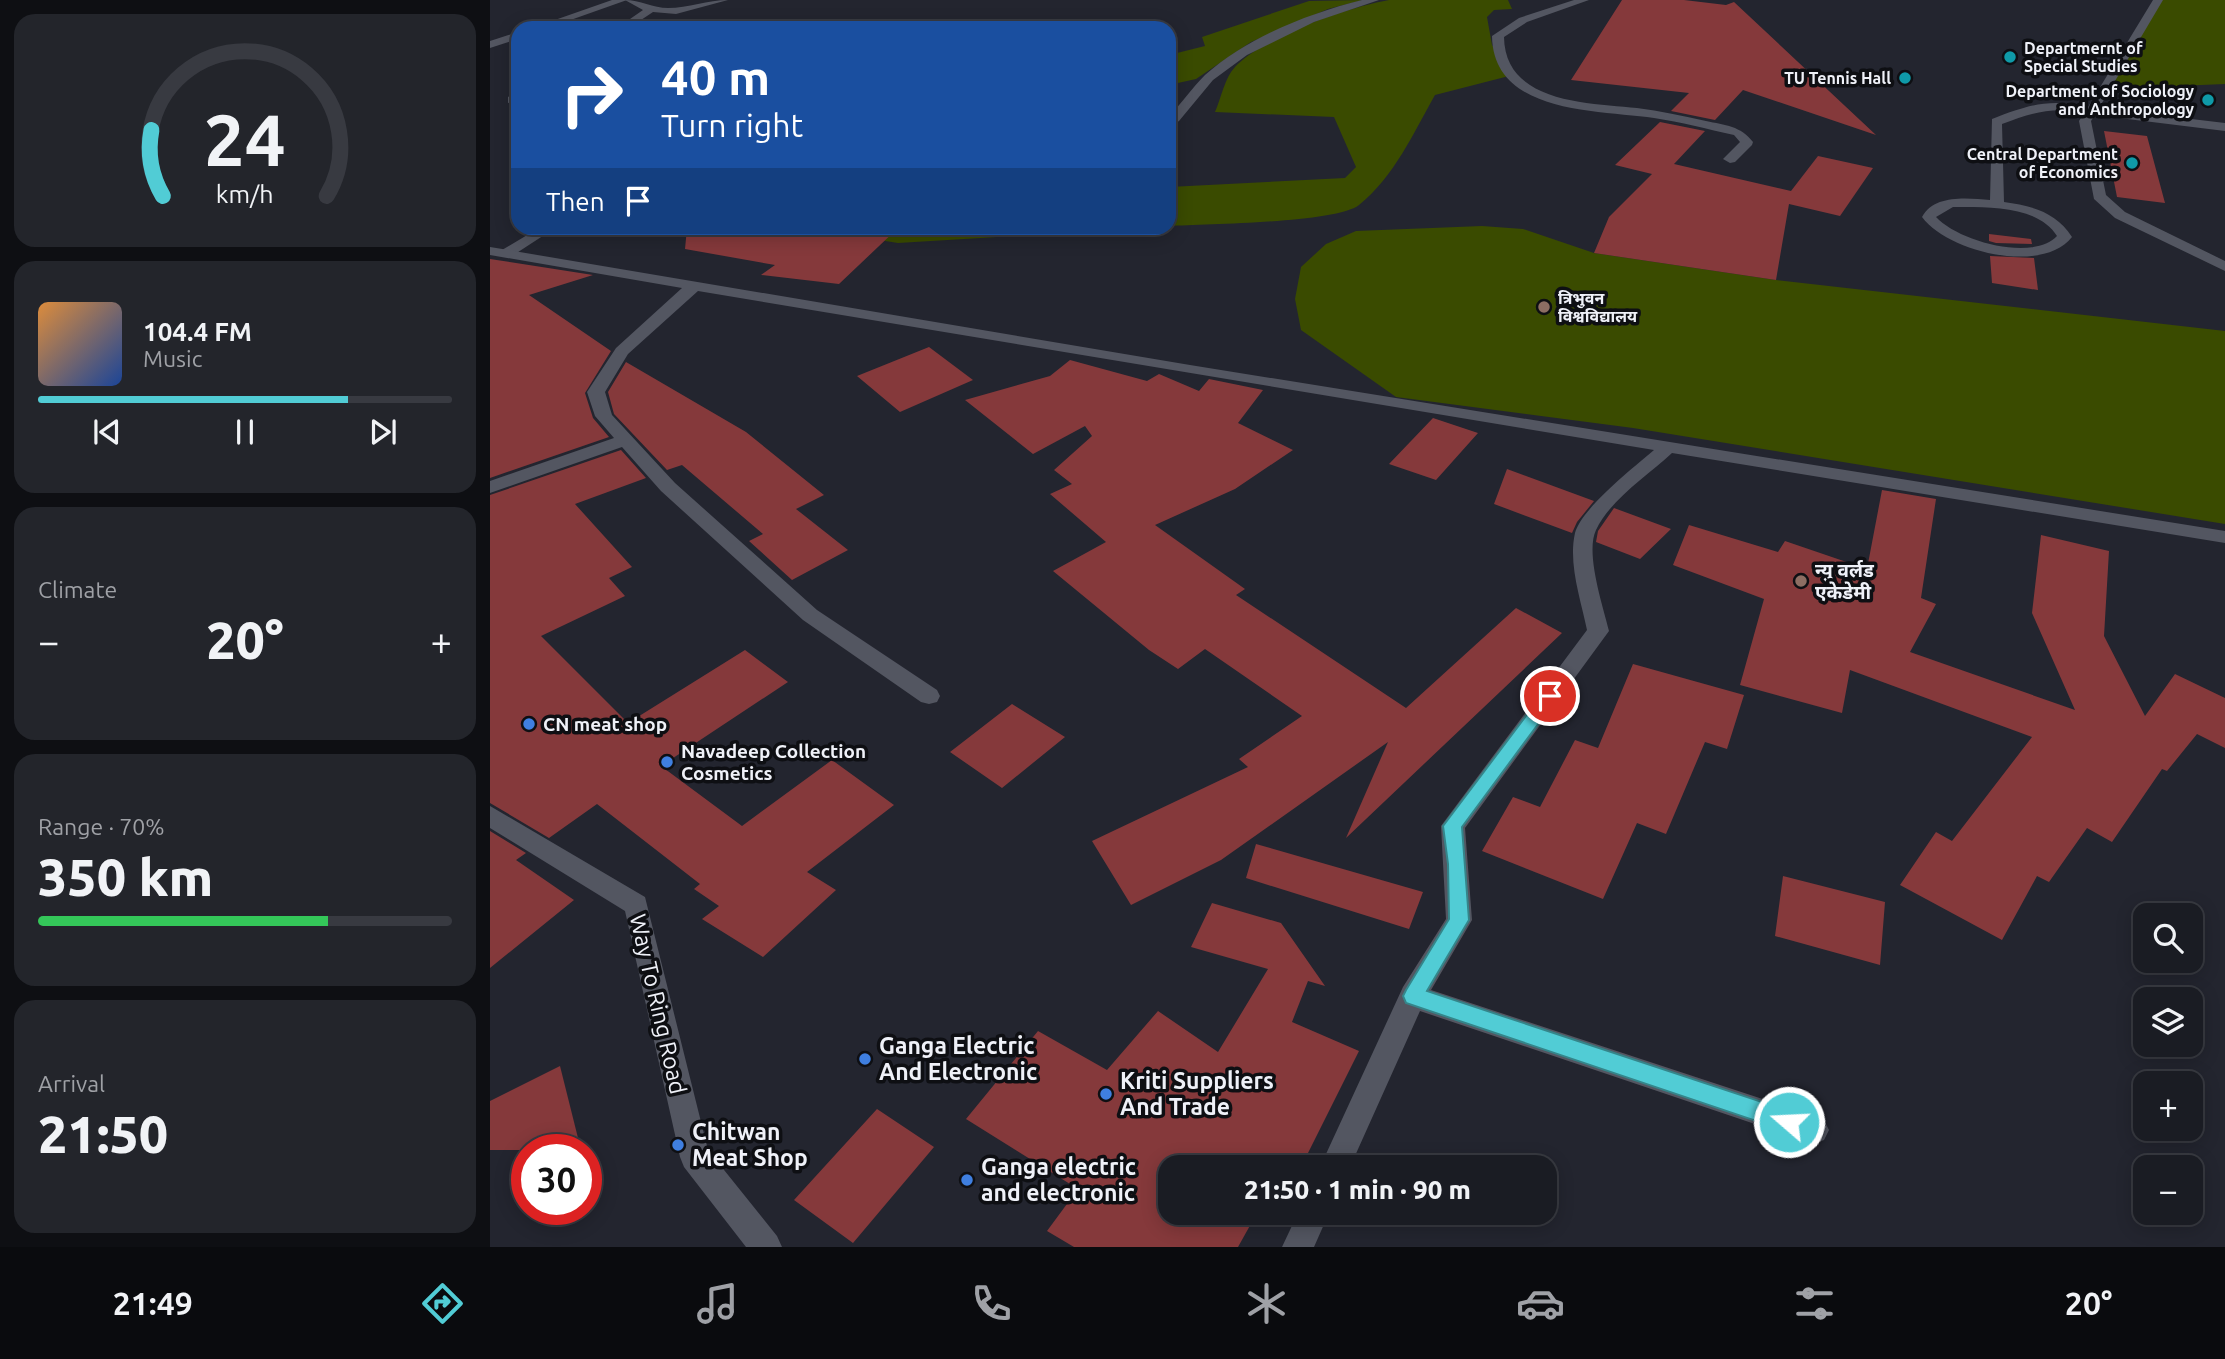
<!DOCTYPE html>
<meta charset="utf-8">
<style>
body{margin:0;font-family:Ubuntu,"Noto Sans Devanagari",sans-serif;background:#23252b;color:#f1f3f6;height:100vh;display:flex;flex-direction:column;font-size:26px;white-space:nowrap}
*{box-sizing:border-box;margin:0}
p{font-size:23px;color:#9fa1a6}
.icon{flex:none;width:38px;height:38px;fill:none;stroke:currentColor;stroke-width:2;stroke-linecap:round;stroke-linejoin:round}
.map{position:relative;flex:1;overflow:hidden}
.details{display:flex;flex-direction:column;gap:14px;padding:14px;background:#0e0f13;width:490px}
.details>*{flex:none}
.hud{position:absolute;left:21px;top:21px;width:665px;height:214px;border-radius:21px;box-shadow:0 4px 18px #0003,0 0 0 2px #383a41;background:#1a4fa0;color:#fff;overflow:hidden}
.tools{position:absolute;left:1643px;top:903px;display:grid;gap:14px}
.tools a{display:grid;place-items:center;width:70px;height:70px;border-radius:14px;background:#1a1c23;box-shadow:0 4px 18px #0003,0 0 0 2px #383a41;font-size:35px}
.speed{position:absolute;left:21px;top:1134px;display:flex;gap:14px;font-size:35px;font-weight:700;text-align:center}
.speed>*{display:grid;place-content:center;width:91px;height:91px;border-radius:50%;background:#1a1c23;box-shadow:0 4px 18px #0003,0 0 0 2px #383a41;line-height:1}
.speed .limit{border:10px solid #d22;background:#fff;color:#111}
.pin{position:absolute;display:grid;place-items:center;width:60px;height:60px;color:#fff;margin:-30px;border:4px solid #fff;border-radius:50%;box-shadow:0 2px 7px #0007}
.me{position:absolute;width:77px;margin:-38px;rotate:289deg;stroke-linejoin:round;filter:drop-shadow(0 0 5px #0008)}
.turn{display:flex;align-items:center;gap:24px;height:147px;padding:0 35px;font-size:32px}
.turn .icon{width:91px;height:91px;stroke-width:2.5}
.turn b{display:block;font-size:49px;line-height:60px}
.then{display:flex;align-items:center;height:66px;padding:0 35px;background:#0003;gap:14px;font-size:26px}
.big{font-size:52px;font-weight:800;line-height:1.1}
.details .tile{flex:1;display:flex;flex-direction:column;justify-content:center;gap:10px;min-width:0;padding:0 24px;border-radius:21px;background:#23252b}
.details .dial{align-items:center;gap:0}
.dial svg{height:182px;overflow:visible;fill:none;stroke:#383a41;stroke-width:7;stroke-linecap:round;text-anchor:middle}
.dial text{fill:#f1f3f6;stroke:none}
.song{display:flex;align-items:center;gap:21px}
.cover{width:84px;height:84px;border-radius:10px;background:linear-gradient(135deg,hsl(30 70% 55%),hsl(220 70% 35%))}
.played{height:7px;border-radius:4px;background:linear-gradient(90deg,#51ccd5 75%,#383a41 75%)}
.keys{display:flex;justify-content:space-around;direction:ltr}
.heat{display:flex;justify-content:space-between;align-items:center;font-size:38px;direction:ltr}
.charge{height:10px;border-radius:5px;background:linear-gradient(90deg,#34c759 70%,#383a41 0)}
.trip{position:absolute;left:668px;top:1155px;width:399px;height:70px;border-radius:21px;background:#1a1c23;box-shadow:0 4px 18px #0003,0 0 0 2px #383a41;font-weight:800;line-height:70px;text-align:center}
.tab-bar{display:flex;height:112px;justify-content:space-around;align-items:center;background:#0a0b0e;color:#9fa1a6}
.tab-bar .icon{width:49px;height:49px}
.tab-bar .selected{color:#51ccd5}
.tab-bar b{font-size:32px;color:#f1f3f6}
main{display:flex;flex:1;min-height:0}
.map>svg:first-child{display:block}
.green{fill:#3a4b00}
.building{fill:#85393b}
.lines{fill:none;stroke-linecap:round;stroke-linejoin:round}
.service{fill:#535661;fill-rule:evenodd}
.minor{fill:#535661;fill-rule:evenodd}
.tertiary{fill:#535661;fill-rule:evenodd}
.route{fill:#51ccd5;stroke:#35858a;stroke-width:2}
.culture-dot{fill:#0f9aa8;stroke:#0e0f13;stroke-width:2.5}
.education-dot{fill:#8d6e63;stroke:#0e0f13;stroke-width:2.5}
.shop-dot{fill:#3f7fe0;stroke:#0e0f13;stroke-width:2.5}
.labels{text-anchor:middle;stroke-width:7;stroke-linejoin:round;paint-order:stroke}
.far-poi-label{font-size:16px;font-weight:bold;fill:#eff1f8;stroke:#0e0f13;text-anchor:end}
.poi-label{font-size:19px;font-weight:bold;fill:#eff1f8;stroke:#0e0f13;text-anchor:start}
.near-street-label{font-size:23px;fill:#eff1f8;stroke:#0e0f13}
.near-poi-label{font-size:23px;font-weight:bold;fill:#eff1f8;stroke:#0e0f13;text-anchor:start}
</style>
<main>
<section class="details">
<div class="tile dial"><svg viewBox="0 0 100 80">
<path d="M14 69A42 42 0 1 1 86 69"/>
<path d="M14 69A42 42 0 0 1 9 40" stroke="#51ccd5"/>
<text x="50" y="56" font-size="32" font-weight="700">24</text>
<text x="50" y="72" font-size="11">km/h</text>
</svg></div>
<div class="tile">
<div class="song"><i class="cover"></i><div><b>104.4 FM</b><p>Music</p></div></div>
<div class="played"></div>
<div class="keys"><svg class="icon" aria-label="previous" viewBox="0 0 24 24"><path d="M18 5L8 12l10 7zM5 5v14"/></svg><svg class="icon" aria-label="pause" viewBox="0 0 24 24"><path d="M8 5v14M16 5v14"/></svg><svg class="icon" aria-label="next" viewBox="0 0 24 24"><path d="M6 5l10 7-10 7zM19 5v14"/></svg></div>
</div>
<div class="tile"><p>Climate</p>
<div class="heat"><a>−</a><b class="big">20°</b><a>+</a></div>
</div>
<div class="tile"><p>Range · 70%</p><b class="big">350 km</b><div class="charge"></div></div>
<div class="tile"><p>Arrival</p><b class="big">21:50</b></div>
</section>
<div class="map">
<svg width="1735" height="1247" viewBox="0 0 1735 1247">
<rect width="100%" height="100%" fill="#23252f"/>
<path class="green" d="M873,0l-35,9 -77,33 -55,37 -27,6v-30l36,-9 -3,-9 107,-36z
M899,0h119l4,9 -18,1 -7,7 5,28 15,19 2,12 -74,19c-21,37 -41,82 -76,110 -23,18 -153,19 -190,21v-39l176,-9 11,-11 -22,-50 -119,-5c6,-14 10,-35 20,-45 30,-32 111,-59 154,-67z
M1664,0h71v84l-119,5z
M992,226l41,3 71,24 182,27 449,51v193l-592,-96 -237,-31 -95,-67 -6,-31 6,-32 25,-23 30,-13z
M339,228h320l-251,15 -63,-10z"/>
<path class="building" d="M1132,0h62l42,5 8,-3 142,133 -133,-45 -28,30 -44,-9 18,-18 -118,-13z
M1170,122l45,9 -31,33 117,27 27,-35 55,12 -33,48 -51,-12 -13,76 -182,-27 15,-36 43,-43 -37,-9z
M1614,131l43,5 18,67 -48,-6z
M197,228h211l-59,56 -78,-9 14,-10 -90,-16z
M1499,234l42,5 1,5 -36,-1 -7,-2z
M1500,256l44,2 4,32 -46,-7z
M0,259l103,16 -64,20 82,56 -26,42 8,25 16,19 -119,41z
M439,347l44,33 -73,32 -43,-36z
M580,360l77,21 12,-7 40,17 10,-12 54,11 -25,33 55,27 -58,39 -80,36 90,64 -9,6 170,113 110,-100 46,25 -216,205 42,-96 -167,118 -90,45 -39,-64 156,-74 -9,-8 63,-43 -97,-67 -27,20 -29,-19 -96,-79 53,-29 -56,-48 22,-10 -18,-14 38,-34 -7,-10 -52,28 -68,-54 85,-24z
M136,362l120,70 78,63 -28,14 52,41 -56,30 -43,-39 14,-7 -81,-69 -15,5 -53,-56 -6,-22z
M943,418l45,15 -42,47 -47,-16z
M131,450l25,28 -71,26 57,63 -23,11 16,18 -84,40 87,87 117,-73 43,32 -127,84 81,60 90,-66 62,45 -87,67 29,18 -73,67 -61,-38 17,-13 -25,-17 6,-5 -103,-80 -48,34 -59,-35v-308z
M1017,469l87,32 -17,21 -5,11 -78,-29z
M1392,490l54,9 -15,99 15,6 -26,48 165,58 -43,-97 9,-78 68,16 -5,85 41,80 30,-42 50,24v50l-28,-14 -30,37 -5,-2 -50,73 -25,-14 -38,54 -12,-6 -35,64 -102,-55 36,-53 16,9 80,-104 -182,-67 -8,43 -102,-28 24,-86 -91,-34 16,-40 89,27 7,-11 82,28z
M1124,508l57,21 -31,30 -44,-17 2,-11z
M1143,664l111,31 -17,54 -22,-7 -39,92 -29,-11 -34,76 -121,-48 31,-54 27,10 35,-67 23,8z
M522,704l53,33 -63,51 -52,-36z
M0,831l36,22 -10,7 58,40 -84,68z
M766,844l167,48 -14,37 -163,-51z
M1293,876l102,26 -5,63 -105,-29z
M722,903l69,20 44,63 -17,-5 -16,41 67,29 -58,116h-130v46h86l-19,34h-164l-27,-16 31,-42 -112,-70 72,-88 69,39 51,-59 60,41 50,-83 -77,-22z
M70,1066l21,84h-91v-49z
M387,1109l57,38 -81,96 -59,-43z"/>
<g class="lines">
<path class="service" d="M135,0c15,0 28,8 43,8 20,0 40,-8 60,-8l-52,14 -23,-2 -24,16h-12l26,-18z
M872,0h17l-65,22 -67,33 -34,25 -34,41 -10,6v-11c13,-13 23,-28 36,-41 43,-38 102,-61 157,-75z
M1084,0h15l-62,22 -23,15c1,67 86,66 133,71 23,3 46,8 69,13 19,4 35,5 47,21l-1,3 -17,17 -5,1 -7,-4 17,-17 -6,-7c-27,-6 -53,-13 -80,-17 -54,-8 -161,-3 -162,-82l27,-18z
M1663,0h10l-64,108 126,15v8l-130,-16 -4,6 15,74 19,17 100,49v10l-110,-53 -21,-19 -15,-78 5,-8c-31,-7 -53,0 -82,11l2,78c28,4 52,10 68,35 -30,38 -124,15 -150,-20 12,-23 46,-19 68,-17l2,-81c36,-14 57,-21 96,-12zM1463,207c33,0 85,-2 104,29 -25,26 -99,5 -121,-19z
M28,91v10l-10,2v-6z
M49,228h16l-43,28h-10l-2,-3 2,-3z"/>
<path class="minor" d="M122,0h15l-79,28h-16z
M28,32v7l-28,9v-7z
M0,247l700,118 1035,166v12l-553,-90c-25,23 -62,47 -76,77 -11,23 7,76 13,101l-144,197 7,92 -41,70 383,126 10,4 5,10 -5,10 -10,4 -394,-133 -70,156h-30l83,-180 43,-68 -5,-93 146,-196c-6,-30 -19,-66 -12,-97 6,-24 59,-66 79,-83l-956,-159 -70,63 -23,38 7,23 63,68 142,127 120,80 3,6 -3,6 -8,2 -8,-2 -118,-82 -142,-129 -39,-44 -132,46v-12l124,-43 -19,-22 -8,-24 29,-44 66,-60 -192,-33z
M808,1213h31l-15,34h-32z"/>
<path class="tertiary" d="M0,806l155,91 63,253 69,86 5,11h-36l-62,-80 -4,-10 -55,-246 -135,-83z"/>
</g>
<path class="route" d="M1060,690l6,2 3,4 -3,4 -94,127 7,93 -42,71 362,120 8,3 3,8 -3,7 -8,3 -383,-129 -3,-7 3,-6 43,-71 -1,-55 -5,-38 101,-134z"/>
<g class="culture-dot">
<circle cx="1520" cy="57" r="7"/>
<circle cx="1415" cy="78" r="7"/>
<circle cx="1718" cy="100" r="7"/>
<circle cx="1642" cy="163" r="7"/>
</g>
<g class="education-dot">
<circle cx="1054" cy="307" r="7"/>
<circle cx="1311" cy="581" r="7"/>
</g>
<g class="shop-dot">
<circle cx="39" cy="724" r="7"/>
<circle cx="177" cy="762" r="7"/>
<circle cx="375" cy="1059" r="7"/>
<circle cx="616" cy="1094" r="7"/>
<circle cx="188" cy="1145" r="7"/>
<circle cx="477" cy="1180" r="7"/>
</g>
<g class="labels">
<g class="far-poi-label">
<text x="1534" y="54" text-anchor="start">Departmernt of<tspan x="1534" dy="18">Special Studies</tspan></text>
<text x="1401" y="84">TU Tennis Hall</text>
<text x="1704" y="97">Department of Sociology<tspan x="1704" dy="18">and Anthropology</tspan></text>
<text x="1628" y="160">Central Department<tspan x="1628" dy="18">of Economics</tspan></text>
<text x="1068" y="304" text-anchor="start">त्रिभुवन<tspan x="1068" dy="18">विश्वविद्यालय</tspan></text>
</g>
<g class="poi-label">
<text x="1325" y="577">न्यु वर्लड<tspan x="1325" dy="22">एकेडेमी</tspan></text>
<text x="53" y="731">CN meat shop</text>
<text x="191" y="758">Navadeep Collection<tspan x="191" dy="22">Cosmetics</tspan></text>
</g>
<g class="near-street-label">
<text transform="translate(168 1004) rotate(77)" y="8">Way To Ring Road</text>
</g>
<g class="near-poi-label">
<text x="389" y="1054">Ganga Electric<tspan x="389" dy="26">And Electronic</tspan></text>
<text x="630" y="1089">Kriti Suppliers<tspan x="630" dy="26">And Trade</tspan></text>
<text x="202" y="1140">Chitwan<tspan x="202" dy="26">Meat Shop</tspan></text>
<text x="491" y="1175">Ganga electric<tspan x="491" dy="26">and electronic</tspan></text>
</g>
</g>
</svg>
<div class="tools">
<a><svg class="icon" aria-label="search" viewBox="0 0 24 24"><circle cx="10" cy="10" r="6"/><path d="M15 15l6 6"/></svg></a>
<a><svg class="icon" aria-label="layers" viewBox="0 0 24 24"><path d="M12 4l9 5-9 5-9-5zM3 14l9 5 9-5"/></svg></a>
<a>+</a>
<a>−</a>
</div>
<div class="speed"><div class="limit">30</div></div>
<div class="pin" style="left:1060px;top:696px;background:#d93025"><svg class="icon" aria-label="arrive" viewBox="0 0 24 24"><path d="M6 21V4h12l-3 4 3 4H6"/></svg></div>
<svg class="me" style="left:1299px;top:1122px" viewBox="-20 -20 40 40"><circle r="17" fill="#51ccd5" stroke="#fff" stroke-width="3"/><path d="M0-11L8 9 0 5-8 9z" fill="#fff"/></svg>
<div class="trip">21:50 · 1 min · 90 m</div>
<div class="hud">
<div class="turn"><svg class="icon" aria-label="right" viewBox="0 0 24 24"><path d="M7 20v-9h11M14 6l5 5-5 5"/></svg><div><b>40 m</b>Turn right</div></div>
<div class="then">Then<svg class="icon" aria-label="arrive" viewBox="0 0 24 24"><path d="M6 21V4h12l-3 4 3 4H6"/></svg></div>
</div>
</div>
</main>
<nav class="tab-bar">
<b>21:49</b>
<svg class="icon selected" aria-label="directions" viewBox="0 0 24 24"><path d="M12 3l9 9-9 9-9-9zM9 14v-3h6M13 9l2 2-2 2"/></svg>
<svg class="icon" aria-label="music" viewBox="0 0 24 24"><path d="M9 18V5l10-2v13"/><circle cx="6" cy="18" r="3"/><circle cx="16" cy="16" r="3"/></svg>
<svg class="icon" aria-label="phone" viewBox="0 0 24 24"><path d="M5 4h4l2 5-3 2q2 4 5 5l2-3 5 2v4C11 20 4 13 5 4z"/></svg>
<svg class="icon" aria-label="climate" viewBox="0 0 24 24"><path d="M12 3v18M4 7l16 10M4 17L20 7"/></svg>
<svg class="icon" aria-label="car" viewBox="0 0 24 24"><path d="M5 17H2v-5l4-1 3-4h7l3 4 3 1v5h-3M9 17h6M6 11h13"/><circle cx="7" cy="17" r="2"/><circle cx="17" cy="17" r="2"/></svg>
<svg class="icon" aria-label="filters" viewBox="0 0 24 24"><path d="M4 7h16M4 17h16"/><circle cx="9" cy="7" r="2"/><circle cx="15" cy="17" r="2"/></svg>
<b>20°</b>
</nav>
